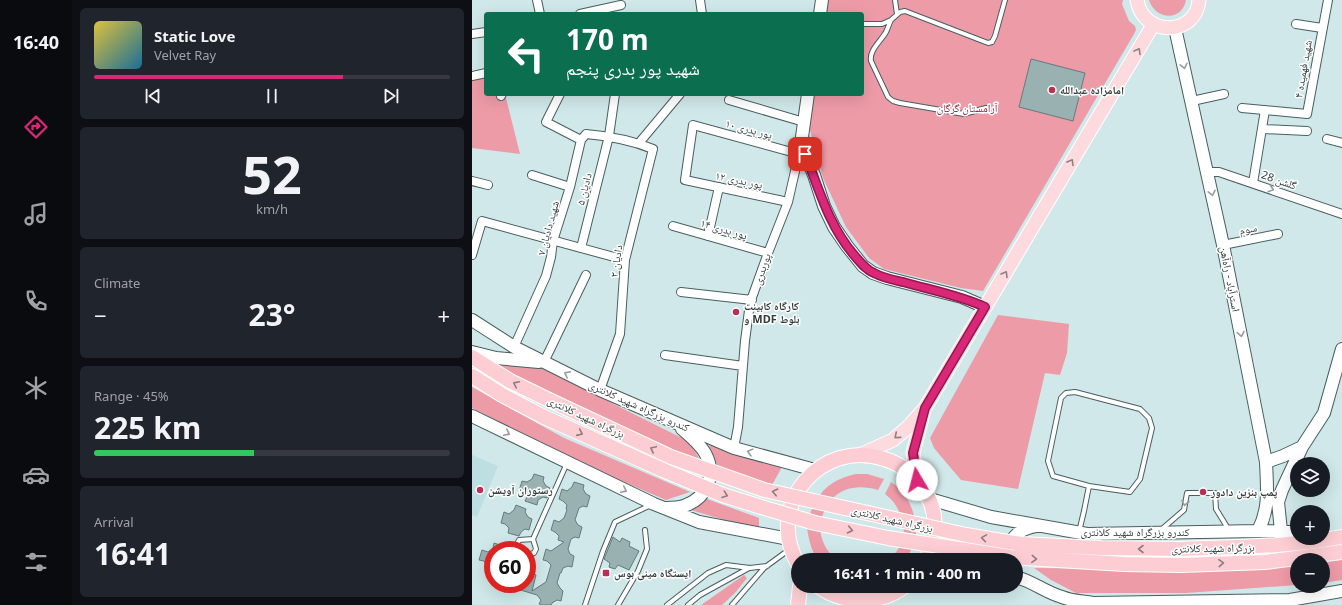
<!DOCTYPE html>
<meta charset="utf-8">
<style>
body{margin:0;font-family:"Noto Sans","Noto Naskh Arabic",sans-serif;background:#20242c;color:#f1f3f6;height:100vh;display:flex;flex-direction:column;font-size:15px;white-space:nowrap}
*{box-sizing:border-box;margin:0}
p{font-size:13px;color:#9ea1a6}
.icon{flex:none;width:22px;height:22px;fill:none;stroke:currentColor;stroke-width:2;stroke-linecap:round;stroke-linejoin:round}
.map{position:relative;flex:1;overflow:hidden}
.details{display:flex;flex-direction:column;gap:8px;padding:8px;background:#0d0f14;width:400px}
.details>*{flex:none}
.top-card{position:absolute;left:12px;top:12px;width:380px;height:84px;border-radius:4px;box-shadow:0 4px 16px #0002;background:#0b6e4f;color:#fff;overflow:hidden}
.buttons{position:absolute;left:818px;top:457px;display:grid;gap:8px}
.buttons a{display:grid;place-items:center;width:40px;height:40px;border-radius:50%;background:#171b24;box-shadow:0 4px 16px #0002;font-size:20px}
.speed{position:absolute;left:12px;top:541px;display:flex;gap:8px;font-size:20px;font-weight:700;text-align:center}
.speed>*{display:grid;place-content:center;width:52px;height:52px;border-radius:50%;background:#171b24;box-shadow:0 4px 16px #0002;line-height:1}
.speed .limit{border:6px solid #d22;background:#fff;color:#111}
.pin{position:absolute;display:grid;place-items:center;width:34px;height:34px;color:#fff;margin:-17px;border-radius:8px;box-shadow:0 2px 6px #0006}
.me{position:absolute;width:44px;margin:-22px;rotate:352deg;stroke-linejoin:round;filter:drop-shadow(0 0 3px #0008)}
.turn{display:flex;align-items:center;gap:14px;height:84px;padding:0 16px;font-size:18px}
.turn .icon{width:52px;height:52px;stroke-width:2.5}
.turn b{display:block;font-size:28px;line-height:34px}
.big{font-size:30px;font-weight:700;line-height:1.1}
.details .widget{flex:1;display:flex;flex-direction:column;justify-content:center;gap:6px;min-width:0;padding:0 14px;border-radius:6px;background:#20242c}
.details .dial{align-items:center;gap:0}
.dial b{font-size:52px;line-height:1}
.song{display:flex;align-items:center;gap:12px}
.cover{width:48px;height:48px;border-radius:6px;background:linear-gradient(135deg,hsl(50 70% 55%),hsl(200 70% 35%))}
.played{height:4px;border-radius:2px;background:linear-gradient(90deg,#db2777 70%,#363941 70%)}
.keys{display:flex;justify-content:space-around;direction:ltr}
.heat{display:flex;justify-content:space-between;align-items:center;font-size:22px;direction:ltr}
.charge{height:6px;border-radius:3px;background:linear-gradient(90deg,#34c759 45%,#363941 0)}
.trip{position:absolute;left:319px;top:553px;width:232px;height:40px;border-radius:20px;background:#171b24;box-shadow:0 4px 16px #0002;font-weight:700;line-height:40px;text-align:center}
main{display:flex;flex:1;min-height:0}
.tab-bar{display:flex;flex-direction:column;width:72px;justify-content:space-around;align-items:center;background:#090b0e;color:#9ea1a6}
.tab-bar .icon{width:28px;height:28px}
.tab-bar .active{color:#db2777}
.tab-bar b{font-size:18px;color:#f1f3f6}
.map>svg:first-child{display:block}
.built{fill:#bddfe1}
.green{fill:#ed9ba7}
.building{fill:#9ab1b2;stroke:#657b7c}
.lines{fill:none;stroke-linecap:round;stroke-linejoin:round}
.service-casing{stroke:#495e5f;stroke-width:6}
.minor-casing{stroke:#495e5f;stroke-width:10}
.secondary-casing{stroke:#495e5f;stroke-width:14}
.primary-casing{stroke:#fff;stroke-width:15}
.trunk-casing{stroke:#fff;stroke-width:16}
.service{stroke:#fff;stroke-width:4}
.minor{stroke:#fff;stroke-width:8}
.secondary{stroke:#fff;stroke-width:12}
.primary{stroke:#fddade;stroke-width:13}
.trunk{stroke:#fcced3;stroke-width:14}
.trunk-bridge-casing{stroke:#fff;stroke-width:16;stroke-linecap:butt}
.trunk-bridge{stroke:#fcced3;stroke-width:14}
.oneway{stroke:#8c8284}
.oneway2{stroke:#989c9c}
.oneway3{stroke:#8c7d7f}
.route-casing{stroke:#8e194d;stroke-width:10}
.route{stroke:#db2777;stroke-width:7}
.poi-dot{fill:#bd2e55;stroke:#fff;stroke-width:1.5}
.labels{text-anchor:middle;stroke-width:3;stroke-linejoin:round;paint-order:stroke}
.street-label{font-size:11px;fill:#303a3a;stroke:#fff}
.poi-label{font-size:11px;font-weight:bold;fill:#303a3a;stroke:#fff;text-anchor:start}
.park-label{font-size:11px;fill:#88263f;stroke:#fff}
</style>
<main>
<nav class="tab-bar">
<b>16:40</b>
<svg class="icon active" aria-label="directions" viewBox="0 0 24 24"><path d="M12 3l9 9-9 9-9-9zM9 14v-3h6M13 9l2 2-2 2"/></svg>
<svg class="icon" aria-label="music" viewBox="0 0 24 24"><path d="M9 18V5l10-2v13"/><circle cx="6" cy="18" r="3"/><circle cx="16" cy="16" r="3"/></svg>
<svg class="icon" aria-label="phone" viewBox="0 0 24 24"><path d="M5 4h4l2 5-3 2q2 4 5 5l2-3 5 2v4C11 20 4 13 5 4z"/></svg>
<svg class="icon" aria-label="climate" viewBox="0 0 24 24"><path d="M12 3v18M4 7l16 10M4 17L20 7"/></svg>
<svg class="icon" aria-label="car" viewBox="0 0 24 24"><path d="M5 17H2v-5l4-1 3-4h7l3 4 3 1v5h-3M9 17h6M6 11h13"/><circle cx="7" cy="17" r="2"/><circle cx="17" cy="17" r="2"/></svg>
<svg class="icon" aria-label="filters" viewBox="0 0 24 24"><path d="M4 7h16M4 17h16"/><circle cx="9" cy="7" r="2"/><circle cx="15" cy="17" r="2"/></svg>
</nav>
<section class="details">
<div class="widget">
<div class="song"><i class="cover"></i><div><b>Static Love</b><p>Velvet Ray</p></div></div>
<div class="played"></div>
<div class="keys"><svg class="icon" aria-label="previous" viewBox="0 0 24 24"><path d="M18 5L8 12l10 7zM5 5v14"/></svg><svg class="icon" aria-label="pause" viewBox="0 0 24 24"><path d="M8 5v14M16 5v14"/></svg><svg class="icon" aria-label="next" viewBox="0 0 24 24"><path d="M6 5l10 7-10 7zM19 5v14"/></svg></div>
</div>
<div class="widget dial"><b>52</b><p>km/h</p></div>
<div class="widget"><p>Climate</p>
<div class="heat"><a>−</a><b class="big">23°</b><a>+</a></div>
</div>
<div class="widget"><p>Range · 45%</p><b class="big">225 km</b><div class="charge"></div></div>
<div class="widget"><p>Arrival</p><b class="big">16:41</b></div>
</section>
<div class="map">
<svg width="870" height="605" viewBox="0 0 870 605">
<rect width="100%" height="100%" fill="#d0e8e9"/>
<path class="built" d="M0,455l26,11 -21,51 -5,-2z"/>
<path class="green" d="M354,0h297l-1,4 7,17 6,5 1,4 -2,4 -151,257 -22,-3 -77,-19 -15,-11 -23,-31 -23,-49 -15,-55 5,-29h49v-80h-38z
M677,0h37c-4,22 -31,20 -37,0z
M14,76v18h19l15,60 -48,-6v-68z
M526,315l71,9 -2,29 -7,22 -15,-2 -27,116 -57,-9 -27,-32 -4,-10z
M18,363l49,4 151,75 11,20 -39,-17z
M0,387l92,51 126,54 -24,8 -79,-34 -115,-58z
M237,445l73,22 -10,18 -54,-18z
M384,474h11l17,5 -6,11c-16,-5 -35,-4 -47,10 -5,4 -7,11 -9,17l-12,-3c9,-24 21,-34 46,-40z
M419,482c18,12 25,31 25,52l-12,-2c-2,-17 -6,-28 -19,-38z
M235,499l52,19v9l-28,-5 -40,-12z
M347,525c2,14 6,26 18,35h-20c-6,-12 -8,-19 -10,-32z
M431,540l11,2 -3,8 -5,10h-17l8,-9z
M870,557v23l-19,3v-23z
M825,563v22l-111,8h-110l-25,-13 -17,-12 214,2z
M272,575l3,3 -12,15 -13,12h-21z"/>
<path class="building" d="M559,59l54,14 -12,48 -54,-14z
M62,474l10,3 -1,4 3,5 4,2 -3,10 -4,-1 -5,3 -1,5 -12,-4 2,-4 -4,-5 -4,-1 3,-10 5,1 5,-3z
M102,482l10,3 -1,4 3,5 4,2 -3,11 -4,-1 -4,2 -4,12 3,5 4,2 -3,11 -4,-1 -4,2 -3,10 2,5 4,2 -2,11 -4,-1 -5,2 -2,5h-1l-3,10 3,5 3,3 -2,10 -4,-1 -5,3 -1,2h-8l-4,-1 2,-4 -4,-5 -33,-10v-1h23v-20l6,9 3,2 -4,16 14,-9 5,-17 -4,-4 -4,-1 3,-11 5,2 13,-9 -6,-2 1,-4 -4,-4 -4,-2 3,-10 5,2 5,-4 3,-8 -1,-1 1,-4 -4,-4 -4,-2 3,-10 5,2 5,-4z
M44,505l10,4 -1,3 3,5 4,2 -3,11 -4,-1 -4,3 -2,4 -11,-3 1,-5 -4,-4 -4,-1 3,-11 5,2 5,-4z
M141,537l7,5 2,-4 8,4 -1,4 10,5 -10,19 -11,-5 -3,4 -6,-2 1,-4 -6,-4z
M22,543l18,6v1h-19v22l-7,-2 2,-4 -4,-5 -5,-1 3,-10 6,2 5,-4z"/>
<g class="lines">
<g class="service-casing">
<path id="service" d="M423,0l2,14
M419,20c-2,4 -3,8 -5,12 -5,9 -17,18 -15,29l17,36 5,4 7,2 64,11 22,-6
M390,24h20l9,-4 9,-8 5,-1 83,32 4,-1 3,-6 10,-36
M690,529l22,-19 3,-17h28l1,16 13,21
M607,532l5,-21 5,-25 -36,-10 -5,-15 13,-63 5,-5 9,-1 65,17 9,9 3,10 -12,51 -10,13 -41,-6
M46,550l-1,-6 2,-4 14,-1
M55,555l7,-2 2,-4 -3,-10 34,-76
M113,605l18,-54 12,-29 36,-17
M146,605l20,-34 9,-22 -2,-19
M195,605l41,-32 18,-8 24,3 17,-2
M216,605l12,-10 49,-27
M260,605l32,-37 26,-19"/>
</g>
<g class="minor-casing">
<path id="minor" d="M65,0l3,14
M228,0l2,14
M108,14l41,-9
M824,24l26,4
M0,34l14,-2
M0,76l14,-3
M88,94l-14,28 35,18
M29,96l1,-2
M257,100l75,22
M720,101l32,-7
M770,108l65,6 21,-114
M790,129l45,2
M855,139l15,4
M167,143l41,-49
M735,172h12l123,42
M60,175l38,12
M0,181l16,4
M781,183l12,-73
M316,202l-103,-22 8,-55 106,29
M201,226l95,27
M236,236l11,-49
M751,245l55,-11
M109,248l28,-112 6,-42
M0,255l10,-34 143,39
M209,292l71,8
M42,347l32,-71 5,-19 2,-16 17,-54 11,-47 5,-6c23,2 45,6 67,15l-28,111 -5,74 -20,56
M193,355l78,11
M72,362l42,-87
M262,448l4,-21 7,-86 5,-38 18,-50 20,-51 13,-57"/>
</g>
<g class="secondary-casing">
<path id="secondary" d="M348,14l2,-14
M703,28l48,217 43,217c1,25 4,46 -8,69
M336,94l-7,50 13,31 10,31 10,21 13,19 16,20 10,7 14,5 75,19 23,10
M0,320l42,27 86,43 134,58 81,22
M0,352l24,6 43,4
M0,416l182,88 45,18 90,17
M794,462l17,-6 19,-9
M458,499l61,18 96,17 171,-3 39,1
M194,508c5,0 12,0 18,-2 23,-8 33,-31 21,-53 -5,-9 -15,-17 -23,-24
M809,531l-3,-29 4,-12 20,-43 22,-34 18,-64
M537,560c-2,-20 8,-31 27,-34
M544,577c16,4 29,15 46,20 9,4 20,4 31,6l197,-3 52,-9"/>
</g>
<g class="primary-casing">
<path id="primary" d="M665,0c6,37 59,37 62,0
M390,454l31,-14 15,-13 17,-19 228,-383
M445,480l-4,-27 11,-43"/>
</g>
<g class="trunk-casing">
<path id="trunk" d="M0,357l38,24 41,20
M0,376l30,19 42,22
M708,549c54,-2 109,-2 162,-12
M326,564c-34,-59 23,-126 86,-105 15,4 27,13 37,26 8,11 15,27 13,42 -1,11 -5,22 -7,33
M710,565l83,-3 77,-10
M346,586c24,18 63,19 87,0
M326,605l2,-19"/>
</g>
<use href="#service" class="service"/>
<use href="#minor" class="minor"/>
<use href="#secondary" class="secondary"/>
<use href="#primary" class="primary"/>
<use href="#trunk" class="trunk"/>
<g class="trunk-bridge-casing">
<path id="trunk-bridge" d="M79,401l120,56 93,33 202,45 55,9 80,4 79,1
M72,417l119,53 60,25 35,11 57,17 73,15 122,19 114,7 58,1"/>
</g>
<use href="#trunk-bridge" class="trunk-bridge"/>
</g>
<defs><path id="oneway-chevron" d="M-2-3.5L2.5 0L-2 3.5" fill="none" stroke-width="1.6" stroke-linecap="round" stroke-linejoin="round"/></defs>
<g class="oneway">
<use href="#oneway-chevron" transform="translate(666 51) rotate(-59)"/>
<use href="#oneway-chevron" transform="translate(599 162) rotate(-59)"/>
<use href="#oneway-chevron" transform="translate(533 274) rotate(-59)"/>
<use href="#oneway-chevron" transform="translate(425 436) rotate(140)"/>
</g>
<g class="oneway2">
<use href="#oneway-chevron" transform="translate(712 66) rotate(77)"/>
<use href="#oneway-chevron" transform="translate(799 189) rotate(18)"/>
<use href="#oneway-chevron" transform="translate(740 193) rotate(78)"/>
<use href="#oneway-chevron" transform="translate(769 334) rotate(79)"/>
<use href="#oneway-chevron" transform="translate(95 374) rotate(-153)"/>
<use href="#oneway-chevron" transform="translate(35 433) rotate(26)"/>
<use href="#oneway-chevron" transform="translate(278 452) rotate(-165)"/>
<use href="#oneway-chevron" transform="translate(152 490) rotate(26)"/>
<use href="#oneway-chevron" transform="translate(713 503) rotate(101)"/>
</g>
<g class="oneway3">
<use href="#oneway-chevron" transform="translate(44 384) rotate(-154)"/>
<use href="#oneway-chevron" transform="translate(108 433) rotate(24)"/>
<use href="#oneway-chevron" transform="translate(181 449) rotate(-155)"/>
<use href="#oneway-chevron" transform="translate(303 492) rotate(-167)"/>
<use href="#oneway-chevron" transform="translate(253 495) rotate(20)"/>
<use href="#oneway-chevron" transform="translate(378 530) rotate(12)"/>
<use href="#oneway-chevron" transform="translate(512 538) rotate(-171)"/>
<use href="#oneway-chevron" transform="translate(669 549) rotate(-180)"/>
<use href="#oneway-chevron" transform="translate(562 559) rotate(4)"/>
<use href="#oneway-chevron" transform="translate(749 563) rotate(-3)"/>
</g>
<g class="lines">
<g class="route-casing">
<path id="route" d="M333,154c15,37 23,70 49,101 6,7 12,15 20,18 9,5 20,7 29,9 28,8 56,13 82,25l-60,101 -12,45 4,27"/>
</g>
<use href="#route" class="route"/>
</g>
<g class="poi-dot">
<circle cx="580" cy="90" r="4"/>
<circle cx="264" cy="312" r="4"/>
<circle cx="8" cy="490" r="4"/>
<circle cx="731" cy="492" r="4"/>
<rect x="130" y="569" width="8" height="8" rx="2"/>
</g>
<g class="labels">
<g class="street-label">
<text transform="translate(831 69) rotate(-80)" y="4">۴ شهید فهمیده</text>
<text transform="translate(277 129) rotate(15)" y="4">پور بدری ۱۰</text>
<text transform="translate(267 180) rotate(12)" y="4">پور بدری ۱۲</text>
<text transform="translate(807 180) rotate(19)" y="4">گلشن 28</text>
<text transform="translate(112 189) rotate(-76)" y="4">دادیان ۵</text>
<text transform="translate(76 228) rotate(-75)" y="4">شهید دادیان ۷</text>
<text transform="translate(252 229) rotate(16)" y="4">پور بدری ۱۴</text>
<text transform="translate(776 229) rotate(-11)" y="4">سوم</text>
<text transform="translate(144 261) rotate(-81)" y="4">دادیان ۳</text>
<text transform="translate(290 269) rotate(-71)" y="4">پوربدری</text>
<text transform="translate(758 279) rotate(79)" y="4">استرآباد - راه‌آهن</text>
<text transform="translate(167 406) rotate(24)" y="4">کندرو بزرگراه شهید کلانتری</text>
<text transform="translate(114 417) rotate(25)" y="4">بزرگراه شهید کلانتری</text>
<text transform="translate(420 519) rotate(13)" y="4">بزرگراه شهید کلانتری</text>
<text x="663" y="536">کندرو بزرگراه شهید کلانتری</text>
<text transform="translate(741 548) rotate(-1)" y="4">بزرگراه شهید کلانتری</text>
</g>
<g class="poi-label">
<text x="588" y="94">امامزاده عبدالله</text>
<text x="272" y="310">کارگاه کابینت<tspan x="272" dy="13">و MDF بلوط</tspan></text>
<text x="16" y="494">رستوران آویشن</text>
<text x="739" y="496">پمپ بنزین دادور</text>
<text x="142" y="577">ایستگاه مینی بوس</text>
</g>
<g class="park-label">
<text x="495" y="112">آرامستان گرگان</text>
</g>
</g>
</svg>
<div class="buttons">
<a><svg class="icon" aria-label="layers" viewBox="0 0 24 24"><path d="M12 4l9 5-9 5-9-5zM3 14l9 5 9-5"/></svg></a>
<a>+</a>
<a>−</a>
</div>
<div class="speed"><div class="limit">60</div></div>
<div class="pin" style="left:333px;top:154px;background:#d93025"><svg class="icon" aria-label="arrive" viewBox="0 0 24 24"><path d="M6 21V4h12l-3 4 3 4H6"/></svg></div>
<svg class="me" style="left:445px;top:480px" viewBox="-20 -20 40 40"><circle r="19" fill="#fff"/><path d="M0-13L10 11 0 6-10 11z" fill="#db2777"/></svg>
<div class="trip">16:41 · 1 min · 400 m</div>
<div class="top-card">
<div class="turn"><svg class="icon" aria-label="left" viewBox="0 0 24 24"><path d="M17 20v-9H6M10 6l-5 5 5 5"/></svg><div><b>170 m</b>شهید پور بدری پنجم</div></div>
</div>
</div>
</main>
